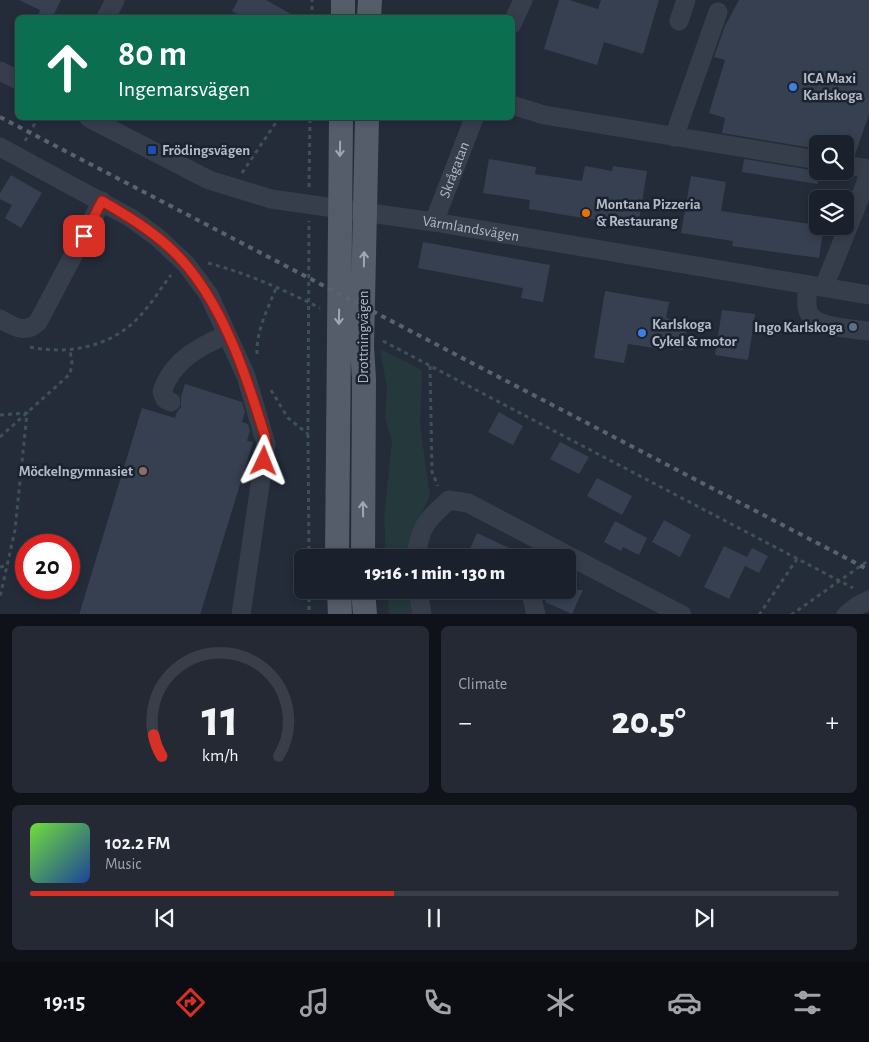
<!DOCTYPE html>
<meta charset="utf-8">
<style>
body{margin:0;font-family:"Alegreya Sans",sans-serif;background:#242934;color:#f1f3f6;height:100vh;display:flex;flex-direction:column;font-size:19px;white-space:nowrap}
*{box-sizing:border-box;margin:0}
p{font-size:16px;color:#a0a3a9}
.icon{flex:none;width:28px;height:28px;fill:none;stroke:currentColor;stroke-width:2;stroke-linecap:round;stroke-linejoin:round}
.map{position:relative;height:614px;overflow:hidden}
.sheet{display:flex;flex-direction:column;gap:12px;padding:12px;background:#0f1218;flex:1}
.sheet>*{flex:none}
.guide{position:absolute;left:15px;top:15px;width:500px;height:105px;border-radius:8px;box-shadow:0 2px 8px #0003,0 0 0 1px #393e48;background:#0b6e4f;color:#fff;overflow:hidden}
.tools{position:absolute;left:809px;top:135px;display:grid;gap:10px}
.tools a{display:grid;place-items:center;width:45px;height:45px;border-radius:8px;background:#1b212c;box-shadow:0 2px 8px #0003,0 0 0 1px #393e48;font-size:25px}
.speed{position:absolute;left:15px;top:534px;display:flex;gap:10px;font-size:25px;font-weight:700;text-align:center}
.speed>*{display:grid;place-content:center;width:65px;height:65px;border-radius:50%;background:#1b212c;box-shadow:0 2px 8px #0003,0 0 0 1px #393e48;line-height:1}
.speed .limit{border:8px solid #d22;background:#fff;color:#111}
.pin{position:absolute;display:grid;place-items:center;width:42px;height:42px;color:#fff;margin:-21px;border-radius:10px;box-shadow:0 2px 8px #0006}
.me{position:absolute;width:55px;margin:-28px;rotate:2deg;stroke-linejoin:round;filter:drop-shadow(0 0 4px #0008)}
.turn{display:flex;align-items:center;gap:18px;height:105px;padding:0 20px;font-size:22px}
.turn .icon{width:65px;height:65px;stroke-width:2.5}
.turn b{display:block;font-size:35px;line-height:42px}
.big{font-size:38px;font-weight:800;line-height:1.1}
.sheet .widget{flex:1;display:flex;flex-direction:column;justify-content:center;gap:8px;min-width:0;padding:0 18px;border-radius:8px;background:#242934}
.sheet .dial{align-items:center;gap:0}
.dial svg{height:130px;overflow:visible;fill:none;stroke:#393e48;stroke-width:7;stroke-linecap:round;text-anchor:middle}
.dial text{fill:#f1f3f6;stroke:none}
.song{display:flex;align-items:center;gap:15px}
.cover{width:60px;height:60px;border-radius:8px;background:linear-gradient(135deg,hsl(100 70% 55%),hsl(220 70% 35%))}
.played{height:5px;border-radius:2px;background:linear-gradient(90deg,#d93025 45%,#393e48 45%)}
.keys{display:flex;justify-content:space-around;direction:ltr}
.heat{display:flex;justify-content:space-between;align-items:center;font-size:28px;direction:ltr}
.sheet .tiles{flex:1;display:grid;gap:12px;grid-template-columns:1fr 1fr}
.widget:last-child{grid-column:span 2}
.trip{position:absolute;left:294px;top:549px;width:282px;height:50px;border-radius:8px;background:#1b212c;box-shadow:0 2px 8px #0003,0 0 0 1px #393e48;font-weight:800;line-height:50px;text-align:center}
.menu{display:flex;height:80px;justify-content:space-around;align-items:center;background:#0b0d12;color:#a0a3a9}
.menu .icon{width:35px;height:35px}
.menu .selected{color:#d93025}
.menu b{font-size:22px;color:#f1f3f6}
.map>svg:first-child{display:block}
.green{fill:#25383b}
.building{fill:#364050}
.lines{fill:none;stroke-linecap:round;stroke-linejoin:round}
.path{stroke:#3e5154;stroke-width:3;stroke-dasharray:4 4;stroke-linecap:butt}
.minor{stroke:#373e4b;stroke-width:19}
.major{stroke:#555d6b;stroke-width:24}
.rail{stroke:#596272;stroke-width:4;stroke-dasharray:5 5;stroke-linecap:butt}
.oneway{stroke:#a0a7b4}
.route-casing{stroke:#8d1f18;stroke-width:12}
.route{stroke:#d93025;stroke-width:9}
.shop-dot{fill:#3f7fe0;stroke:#1c2330;stroke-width:2}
.transit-dot{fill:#1a4fb4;stroke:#1c2330;stroke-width:2}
.food-dot{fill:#e8710a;stroke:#1c2330;stroke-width:2}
.service-dot{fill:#5c6f8a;stroke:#1c2330;stroke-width:2}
.education-dot{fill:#8d6e63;stroke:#1c2330;stroke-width:2}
.labels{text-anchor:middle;stroke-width:5;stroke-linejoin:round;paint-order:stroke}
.poi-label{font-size:15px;font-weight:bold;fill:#b3b9c6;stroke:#1c2330;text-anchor:start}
.street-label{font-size:15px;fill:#b3b9c6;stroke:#1c2330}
</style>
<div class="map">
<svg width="869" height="615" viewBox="0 0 869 615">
<rect width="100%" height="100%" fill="#242c3a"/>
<path class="green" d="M380,349l31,15 11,7 -2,55 10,70 -13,27 -8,34h-23l-2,-38 8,-78 -7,-23 2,-30z
M387,590h23l4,24h-25z"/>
<path class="building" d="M19,0h42l-9,18h-15l3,-8z
M238,0h28l32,18h-54l-12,-7z
M559,0h10l29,9 3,-9h58l-16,54 -39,-12 -7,23 -53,-16z
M739,0h130v114l-14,41 -10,-1v-10h-27v5l-96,-16 3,-15 -16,-5 16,-53 -11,-3 11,-31z
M489,159l47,8 -1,7 47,7 3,-15 27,5 1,-5 34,5 -9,56 -109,-18 1,-9 -47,-7z
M744,159l74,12v13l-76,-12z
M11,175l31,18 -21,35 -16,-10 7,-13 -12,-6v-6z
M691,176l35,6 -5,29 103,15 -5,32 -87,-12 1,-5 -52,-8z
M423,242l127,23 -7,37 -22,-4 2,-10 -105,-20z
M605,291l64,11 -3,16 22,4 -5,28 -21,-4 -1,3 -33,-5 -4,19 -30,-5z
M722,310l33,4 -7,46 -33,-5z
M185,384l57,18 3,10 -3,10 6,2 2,6 -3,11 6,1 -53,173h-121l63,-207 33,10 2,-6 4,-5v-10z
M499,412l24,14 -10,19 -25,-13z
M560,442l29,15 -10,17 -29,-15z
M597,478l35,18 -10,19 -35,-19z
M664,520l27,15 -11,22 -28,-15z
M615,521l32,17 -8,17 -16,-8 -2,4 -17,-9z
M477,533l53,25h-64z
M724,546l23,11 5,-9 16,8 -9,17 -14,-7 -16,33 -25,-12z
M550,590h33l-11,24 -27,-12z"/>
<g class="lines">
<path class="path" d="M312,18v-18
M25,141l13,-23
M242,173l37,-55
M309,187l1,-69
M208,263c41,11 74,26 112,45
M383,341l470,247
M30,347c39,8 80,0 108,-29 12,-12 22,-29 33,-43
M257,354c-1,-23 11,-46 20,-68
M430,366l2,106 6,14
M271,390l17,28 20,16
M0,415l27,-2 -12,117 -15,67
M0,437l70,-63 2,-11 -2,-13
M309,558l-1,-124 1,-213
M0,567l8,-2
M309,590v25
M759,615l38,-56
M791,615l78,-55"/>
<g class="minor">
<path d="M106,18l9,-18"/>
<path d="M679,21l7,-21"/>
<path d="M512,24l11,-24"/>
<path d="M0,71l18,9"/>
<path d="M512,105l32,10 274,45"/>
<path id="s1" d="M89,118l120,62 62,19 163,23 435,73"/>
<path d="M674,137l44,-125"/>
<path d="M0,147l131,71 26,19 29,27 23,31 37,81 20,68 -25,171"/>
<path d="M845,165l24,4"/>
<path id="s2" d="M434,222l40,-104"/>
<path d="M808,285c-1,9 -3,23 2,30 8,13 45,14 59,16"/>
<path d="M824,287l45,-112"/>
<path d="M0,319c13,7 25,16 38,3l64,-121"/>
<path d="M171,402l-6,-3 -3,-7c10,-31 37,-46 65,-57"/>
<path d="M416,558c4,-32 10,-37 33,-58l19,3 214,112"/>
<path d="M418,590l4,25"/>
<path d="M532,590l-1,4 5,21"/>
<path d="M846,615l11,-9 12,-6"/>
</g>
<path class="major" d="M343,18v-18
M369,18l1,-18
M337,558l4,-440
M363,558l1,-179 -2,-32 5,-229
M339,590l1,25
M363,590l2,25"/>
<path class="rail" d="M0,117l869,453"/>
</g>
<defs><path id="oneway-shaft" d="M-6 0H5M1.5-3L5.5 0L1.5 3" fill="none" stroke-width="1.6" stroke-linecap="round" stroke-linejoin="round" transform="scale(1.25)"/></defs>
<g class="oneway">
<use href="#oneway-shaft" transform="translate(340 149) rotate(91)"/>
<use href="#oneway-shaft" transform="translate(364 259) rotate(-89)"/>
<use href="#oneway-shaft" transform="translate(339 317) rotate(91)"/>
<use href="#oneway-shaft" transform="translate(363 509) rotate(-91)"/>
</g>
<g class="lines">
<g class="route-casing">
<path id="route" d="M84,236l18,-35c31,18 62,37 85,65 39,47 60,112 78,170l1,8 -2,17"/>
</g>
<use href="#route" class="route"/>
</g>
<g class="shop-dot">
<circle cx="793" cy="87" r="5"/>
<circle cx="642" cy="333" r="5"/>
</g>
<rect class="transit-dot" x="147" y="145" width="10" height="10" rx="2.5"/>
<circle class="food-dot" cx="586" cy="213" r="5"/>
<circle class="service-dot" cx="853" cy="327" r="5"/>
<circle class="education-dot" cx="143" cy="471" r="5"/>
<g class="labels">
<g class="poi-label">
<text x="803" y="83">ICA Maxi<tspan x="803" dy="17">Karlskoga</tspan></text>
<text x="162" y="155">Frödingsvägen</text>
<text x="596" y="209">Montana Pizzeria<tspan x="596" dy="17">&amp; Restaurang</tspan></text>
<text x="652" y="329">Karlskoga<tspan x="652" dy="17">Cykel &amp; motor</tspan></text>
<text x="843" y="332" text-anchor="end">Ingo Karlskoga</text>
<text x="133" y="476" text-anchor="end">Möckelngymnasiet</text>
</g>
<g class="street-label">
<text dy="5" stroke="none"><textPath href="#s2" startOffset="56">Skrågatan</textPath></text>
<text dy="5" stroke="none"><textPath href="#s1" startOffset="402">Värmlandsvägen</textPath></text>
<text transform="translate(363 337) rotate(-90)" y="5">Drottningvägen</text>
</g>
</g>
</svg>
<div class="tools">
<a><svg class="icon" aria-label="search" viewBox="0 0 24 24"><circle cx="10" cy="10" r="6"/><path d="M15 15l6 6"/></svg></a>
<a><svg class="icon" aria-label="layers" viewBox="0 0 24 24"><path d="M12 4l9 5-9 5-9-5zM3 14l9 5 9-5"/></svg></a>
</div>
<div class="speed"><div class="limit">20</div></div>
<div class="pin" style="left:84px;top:236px;background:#d93025"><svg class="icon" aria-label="arrive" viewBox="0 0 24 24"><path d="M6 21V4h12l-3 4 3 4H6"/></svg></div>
<svg class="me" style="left:264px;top:461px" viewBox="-20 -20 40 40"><path d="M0-17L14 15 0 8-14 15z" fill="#d93025" stroke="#fff" stroke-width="4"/></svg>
<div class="trip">19:16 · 1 min · 130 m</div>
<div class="guide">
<div class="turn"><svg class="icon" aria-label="ahead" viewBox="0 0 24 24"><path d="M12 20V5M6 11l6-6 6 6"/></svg><div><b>80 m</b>Ingemarsvägen</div></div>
</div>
</div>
<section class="sheet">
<div class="tiles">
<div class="widget dial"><svg viewBox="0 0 100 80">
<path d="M14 69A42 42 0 1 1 86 69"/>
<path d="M14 69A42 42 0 0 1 9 56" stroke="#d93025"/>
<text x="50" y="56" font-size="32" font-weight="700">11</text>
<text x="50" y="72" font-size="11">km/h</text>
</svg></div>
<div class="widget"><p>Climate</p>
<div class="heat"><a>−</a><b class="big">20.5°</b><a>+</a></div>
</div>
<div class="widget">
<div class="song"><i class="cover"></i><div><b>102.2 FM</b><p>Music</p></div></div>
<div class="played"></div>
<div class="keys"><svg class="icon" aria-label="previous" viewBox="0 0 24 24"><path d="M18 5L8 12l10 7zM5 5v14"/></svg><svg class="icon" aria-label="pause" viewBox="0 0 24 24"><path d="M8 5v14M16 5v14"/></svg><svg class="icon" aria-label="next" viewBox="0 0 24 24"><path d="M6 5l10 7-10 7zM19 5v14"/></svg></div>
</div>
</div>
</section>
<nav class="menu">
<b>19:15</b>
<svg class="icon selected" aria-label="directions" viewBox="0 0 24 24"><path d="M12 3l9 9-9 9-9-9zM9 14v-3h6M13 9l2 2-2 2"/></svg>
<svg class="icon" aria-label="music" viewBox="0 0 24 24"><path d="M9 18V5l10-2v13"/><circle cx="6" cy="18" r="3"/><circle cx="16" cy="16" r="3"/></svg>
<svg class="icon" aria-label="phone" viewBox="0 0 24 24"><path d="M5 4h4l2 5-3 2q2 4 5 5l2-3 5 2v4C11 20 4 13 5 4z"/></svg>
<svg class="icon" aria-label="climate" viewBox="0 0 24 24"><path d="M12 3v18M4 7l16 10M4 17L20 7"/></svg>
<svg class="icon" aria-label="car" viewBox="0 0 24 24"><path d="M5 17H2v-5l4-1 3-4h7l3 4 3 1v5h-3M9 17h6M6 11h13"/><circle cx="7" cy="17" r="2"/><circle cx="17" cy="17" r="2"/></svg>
<svg class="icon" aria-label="filters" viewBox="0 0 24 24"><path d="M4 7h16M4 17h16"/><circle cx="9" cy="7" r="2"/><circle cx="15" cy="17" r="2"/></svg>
</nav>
